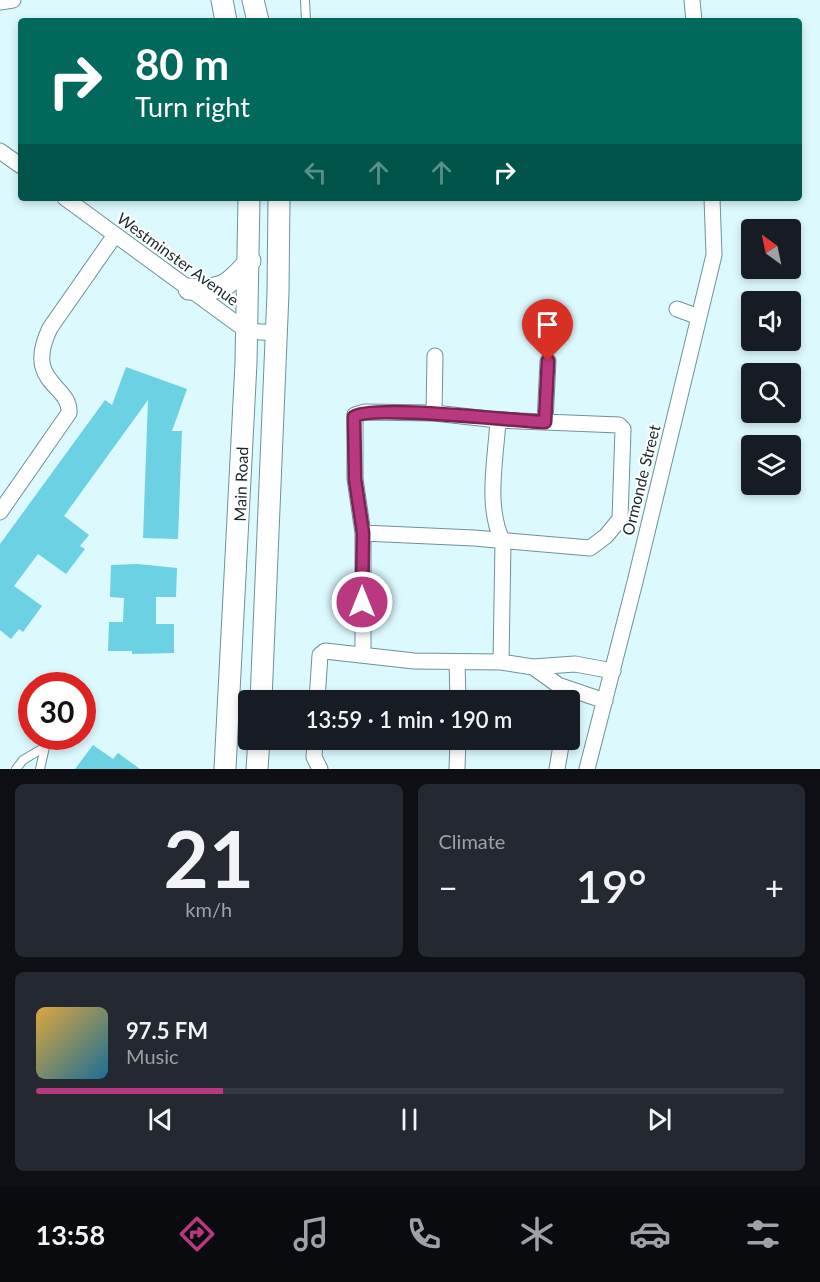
<!DOCTYPE html>
<meta charset="utf-8">
<style>
body{margin:0;font-family:Lato,sans-serif;background:#242831;color:#f1f3f6;height:100vh;display:flex;flex-direction:column;font-size:22px;white-space:nowrap}
*{box-sizing:border-box;margin:0}
p{font-size:20px;color:#9ea1a6}
.icon{flex:none;width:33px;height:33px;fill:none;stroke:currentColor;stroke-width:2;stroke-linecap:round;stroke-linejoin:round}
.map{position:relative;height:769px;overflow:hidden}
.panel{display:flex;flex-direction:column;gap:15px;padding:15px;background:#0d0f14;flex:1}
.panel>*{flex:none}
.guide{position:absolute;left:18px;top:18px;width:784px;height:183px;border-radius:6px;box-shadow:0 3px 9px #0003;background:#00695c;color:#fff;overflow:hidden}
.needle{width:39px;rotate:327deg}
.controls{position:absolute;left:741px;top:219px;display:grid;gap:12px}
.controls a{display:grid;place-items:center;width:60px;height:60px;border-radius:6px;background:#171b24;box-shadow:0 3px 9px #0003;font-size:30px}
.speed{position:absolute;left:18px;top:672px;display:flex;gap:12px;font-size:30px;font-weight:700;text-align:center}
.speed>*{display:grid;place-content:center;width:78px;height:78px;border-radius:50%;background:#171b24;box-shadow:0 3px 9px #0003;line-height:1}
.speed .limit{border:9px solid #d22;background:#fff;color:#111}
.pin{position:absolute;display:grid;place-items:center;width:51px;height:51px;color:#fff;margin:-62px -26px;border-radius:50% 50% 50% 0;rotate:-45deg;box-shadow:0 0 6px #0007}
.pin .icon{rotate:45deg}
.me{position:absolute;width:66px;margin:-33px;rotate:0deg;stroke-linejoin:round;filter:drop-shadow(0 0 4px #0008)}
.turn{display:flex;align-items:center;gap:21px;height:126px;padding:0 18px;font-size:27px}
.turn .icon{width:78px;height:78px;stroke-width:2.5}
.turn b{display:block;font-size:42px;line-height:51px}
.lanes{display:flex;align-items:center;height:57px;padding:0 18px;background:#0003;justify-content:center;gap:30px;direction:ltr}
.lanes .off{opacity:.35}
.big{font-size:45px;font-weight:600;line-height:1.1}
.panel .tile{flex:1;display:flex;flex-direction:column;justify-content:center;gap:9px;min-width:0;padding:0 21px;border-radius:9px;background:#242831}
.panel .dial{align-items:center;gap:0}
.dial b{font-size:78px;line-height:1}
.song{display:flex;align-items:center;gap:18px}
.cover{width:72px;height:72px;border-radius:9px;background:linear-gradient(135deg,hsl(40 70% 55%),hsl(200 70% 35%))}
.played{height:6px;border-radius:3px;background:linear-gradient(90deg,#ba3880 25%,#363941 25%)}
.keys{display:flex;justify-content:space-around;direction:ltr}
.heat{display:flex;justify-content:space-between;align-items:center;font-size:33px;direction:ltr}
.panel .tiles{flex:1;display:grid;gap:15px;grid-template-columns:1fr 1fr}
.tile:last-child{grid-column:span 2}
.trip{position:absolute;left:238px;top:690px;width:342px;height:60px;border-radius:6px;background:#171b24;box-shadow:0 3px 9px #0003;font-weight:600;line-height:60px;text-align:center}
.dock{display:flex;height:96px;justify-content:space-around;align-items:center;background:#090b0e;color:#9ea1a6}
.dock .icon{width:42px;height:42px}
.dock .active{color:#ba3880}
.dock b{font-size:27px;color:#f1f3f6}
.map>svg:first-child{display:block}
.building{fill:#6bd1e3}
.lines{fill:none;stroke-linecap:round;stroke-linejoin:round}
.service-casing{stroke:#709197;stroke-width:10}
.minor-casing{stroke:#709197;stroke-width:17}
.secondary-casing{stroke:#709197;stroke-width:23}
.service{stroke:#fff;stroke-width:8}
.minor{stroke:#fff;stroke-width:15}
.secondary{stroke:#fff;stroke-width:21}
.route-casing{stroke:#792453;stroke-width:15}
.route{stroke:#ba3880;stroke-width:10}
.labels{text-anchor:middle;stroke-width:4.5;stroke-linejoin:round;paint-order:stroke}
.street-label{font-size:16px;fill:#1c292c;stroke:#fff}
</style>
<div class="map">
<svg width="820" height="769" viewBox="0 0 820 769">
<rect width="100%" height="100%" fill="#dcf9fe"/>
<path class="building" d="M126,367l61,22 -15,42h10l-4,108 -35,-1 5,-138 -84,116 25,19 -9,11 5,3 -19,25 -28,-20 -24,32 28,20 -19,26 -4,-3 -8,10 -11,-9v-86l105,-144 7,5z
M138,564l39,4 -1,29h-20v27h18v29l-42,1v-3h-24l1,-29h14l1,-24 -14,-1 1,-32z
M93,745l20,14 5,-6 22,16h-65z"/>
<g class="lines">
<g class="service-casing">
<path id="service" d="M305,0l1,21
M16,769l7,-9 22,-13
M40,769l5,-22"/>
</g>
<g class="minor-casing">
<path id="minor" d="M692,0l2,21
M0,2l13,-2
M0,151l21,15
M65,198l182,133 30,2
M677,309l22,8
M434,413l1,-57
M498,420c-2,38 -13,87 5,122l-2,120
M545,422l3,-61
M0,512l69,-99c2,-29 -46,-29 -19,-85l65,-93
M363,654v-121l-8,-54v-64l10,-3 69,1 64,7 121,5 4,4 -3,90 -14,17 -16,12 -116,-10 -111,-5
M457,662l1,38
M533,667l25,18 47,16
M317,700l3,-45 5,-4 89,10 87,1 32,5 42,-3 38,7
M315,740l-1,17 6,12
M457,769l1,-29
M557,769l5,-29
M587,769l48,-187 79,-327 -2,-57"/>
</g>
<g class="secondary-casing">
<path id="secondary" d="M222,0l4,21
M253,0l5,21
M189,289c34,2 39,-3 61,-28
M261,700l17,-407 1,-95
M225,769l21,-406 3,-165
M257,769l2,-29"/>
</g>
<use href="#service" class="service"/>
<use href="#minor" class="minor"/>
<use href="#secondary" class="secondary"/>
</g>
<g class="lines">
<g class="route-casing">
<path id="route" d="M362,602l1,-69 -8,-54 -1,-62c15,-13 161,4 191,5l3,-61"/>
</g>
<use href="#route" class="route"/>
</g>
<g class="labels">
<g class="street-label">
<text transform="translate(178 259) rotate(36)" y="6">Westminster Avenue</text>
<text transform="translate(641 480) rotate(-76)" y="6">Ormonde Street</text>
<text transform="translate(241 484) rotate(-88)" y="6">Main Road</text>
</g>
</g>
</svg>
<div class="controls">
<a><svg class="needle" viewBox="-14 -14 28 28"><path d="M0-13l5 13h-10z" fill="#e53935"/><path d="M0 13l5-13h-10z" fill="#9ea1a6"/></svg></a>
<a><svg class="icon" aria-label="sound" viewBox="0 0 24 24"><path d="M4 9h4l5-4v14l-5-4H4zM17 9q2 3 0 6"/></svg></a>
<a><svg class="icon" aria-label="search" viewBox="0 0 24 24"><circle cx="10" cy="10" r="6"/><path d="M15 15l6 6"/></svg></a>
<a><svg class="icon" aria-label="layers" viewBox="0 0 24 24"><path d="M12 4l9 5-9 5-9-5zM3 14l9 5 9-5"/></svg></a>
</div>
<div class="speed"><div class="limit">30</div></div>
<div class="pin" style="left:548px;top:361px;background:#d93025"><svg class="icon" aria-label="arrive" viewBox="0 0 24 24"><path d="M6 21V4h12l-3 4 3 4H6"/></svg></div>
<svg class="me" style="left:362px;top:602px" viewBox="-20 -20 40 40"><circle r="17" fill="#ba3880" stroke="#fff" stroke-width="3"/><path d="M0-11L8 9 0 5-8 9z" fill="#fff"/></svg>
<div class="trip">13:59 · 1 min · 190 m</div>
<div class="guide">
<div class="turn"><svg class="icon" aria-label="right" viewBox="0 0 24 24"><path d="M7 20v-9h11M14 6l5 5-5 5"/></svg><div><b>80 m</b>Turn right</div></div>
<div class="lanes"><svg class="icon off" aria-label="left" viewBox="0 0 24 24"><path d="M17 20v-9H6M10 6l-5 5 5 5"/></svg><svg class="icon off" aria-label="ahead" viewBox="0 0 24 24"><path d="M12 20V5M6 11l6-6 6 6"/></svg><svg class="icon off" aria-label="ahead" viewBox="0 0 24 24"><path d="M12 20V5M6 11l6-6 6 6"/></svg><svg class="icon" aria-label="right" viewBox="0 0 24 24"><path d="M7 20v-9h11M14 6l5 5-5 5"/></svg></div>
</div>
</div>
<section class="panel">
<div class="tiles">
<div class="tile dial"><b>21</b><p>km/h</p></div>
<div class="tile"><p>Climate</p>
<div class="heat"><a>−</a><b class="big">19°</b><a>+</a></div>
</div>
<div class="tile">
<div class="song"><i class="cover"></i><div><b>97.5 FM</b><p>Music</p></div></div>
<div class="played"></div>
<div class="keys"><svg class="icon" aria-label="previous" viewBox="0 0 24 24"><path d="M18 5L8 12l10 7zM5 5v14"/></svg><svg class="icon" aria-label="pause" viewBox="0 0 24 24"><path d="M8 5v14M16 5v14"/></svg><svg class="icon" aria-label="next" viewBox="0 0 24 24"><path d="M6 5l10 7-10 7zM19 5v14"/></svg></div>
</div>
</div>
</section>
<nav class="dock">
<b>13:58</b>
<svg class="icon active" aria-label="directions" viewBox="0 0 24 24"><path d="M12 3l9 9-9 9-9-9zM9 14v-3h6M13 9l2 2-2 2"/></svg>
<svg class="icon" aria-label="music" viewBox="0 0 24 24"><path d="M9 18V5l10-2v13"/><circle cx="6" cy="18" r="3"/><circle cx="16" cy="16" r="3"/></svg>
<svg class="icon" aria-label="phone" viewBox="0 0 24 24"><path d="M5 4h4l2 5-3 2q2 4 5 5l2-3 5 2v4C11 20 4 13 5 4z"/></svg>
<svg class="icon" aria-label="climate" viewBox="0 0 24 24"><path d="M12 3v18M4 7l16 10M4 17L20 7"/></svg>
<svg class="icon" aria-label="car" viewBox="0 0 24 24"><path d="M5 17H2v-5l4-1 3-4h7l3 4 3 1v5h-3M9 17h6M6 11h13"/><circle cx="7" cy="17" r="2"/><circle cx="17" cy="17" r="2"/></svg>
<svg class="icon" aria-label="filters" viewBox="0 0 24 24"><path d="M4 7h16M4 17h16"/><circle cx="9" cy="7" r="2"/><circle cx="15" cy="17" r="2"/></svg>
</nav>
